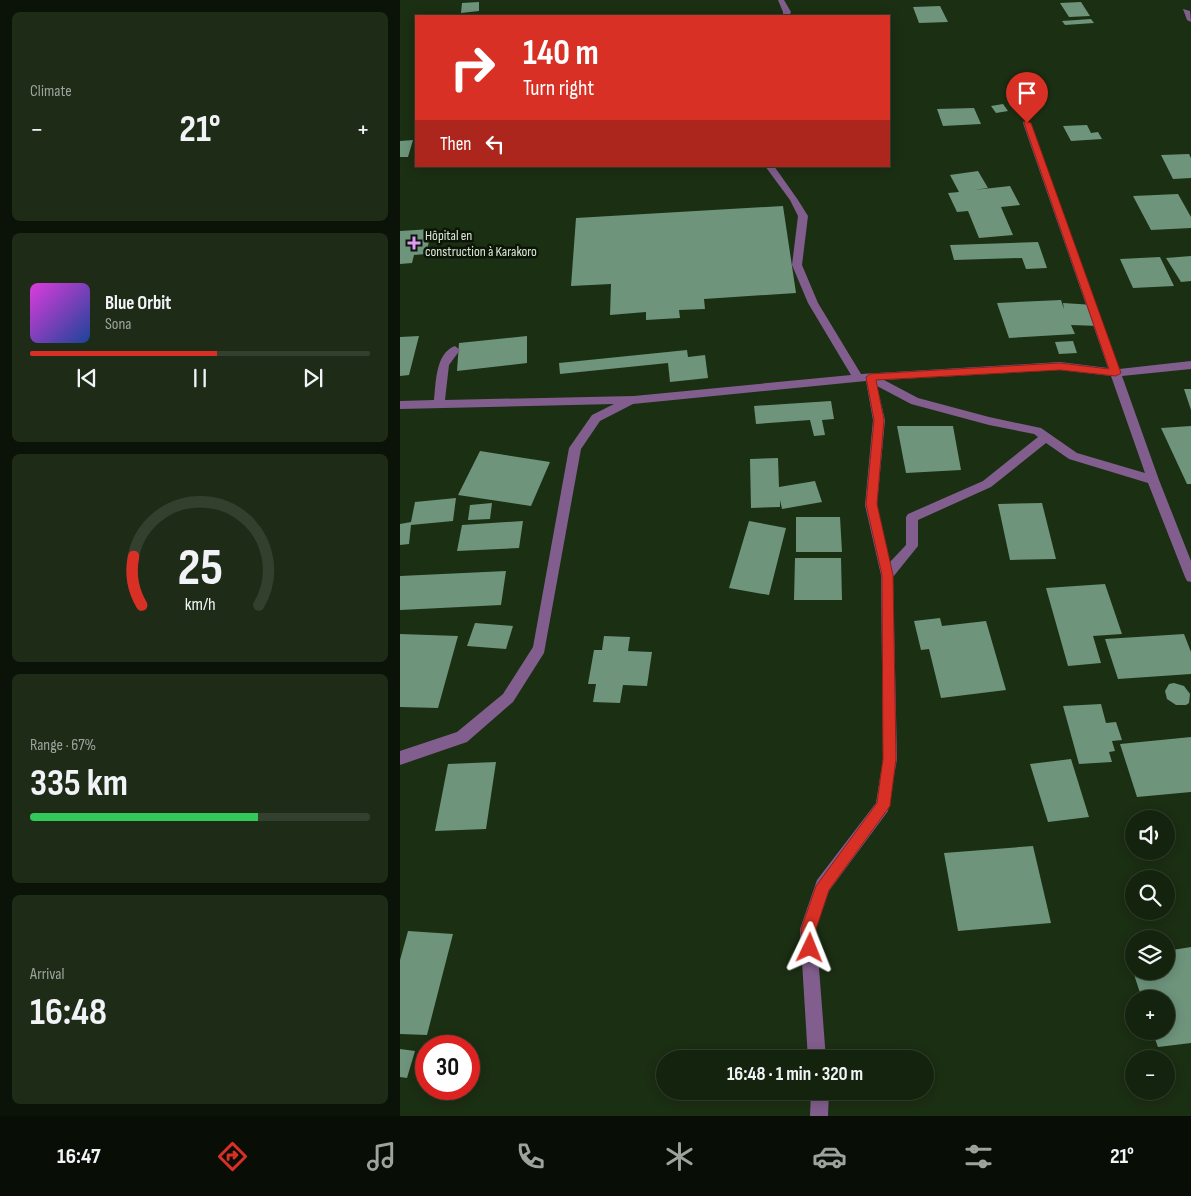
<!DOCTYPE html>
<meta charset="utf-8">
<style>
body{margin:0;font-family:"Sofia Sans Condensed",sans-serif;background:#1d2b17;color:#f1f3f6;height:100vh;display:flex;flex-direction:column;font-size:19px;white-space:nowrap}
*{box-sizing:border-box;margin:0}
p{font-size:16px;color:#9da49e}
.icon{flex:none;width:28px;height:28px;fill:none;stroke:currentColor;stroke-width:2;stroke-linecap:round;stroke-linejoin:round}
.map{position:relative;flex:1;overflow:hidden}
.side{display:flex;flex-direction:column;gap:12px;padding:12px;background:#0b1308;width:400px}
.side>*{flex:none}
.banner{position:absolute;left:15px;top:15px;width:475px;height:152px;border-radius:0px;box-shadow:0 2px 12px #0003,0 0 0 1px #33402e;background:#d93025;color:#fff;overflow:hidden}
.controls{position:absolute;left:725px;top:810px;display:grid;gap:10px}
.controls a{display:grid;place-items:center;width:50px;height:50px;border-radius:50%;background:#14230e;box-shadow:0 2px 12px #0003,0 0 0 1px #33402e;font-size:25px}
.speed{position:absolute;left:15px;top:1035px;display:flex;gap:10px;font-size:25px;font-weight:700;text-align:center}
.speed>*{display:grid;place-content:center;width:65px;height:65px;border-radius:50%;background:#14230e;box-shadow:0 2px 12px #0003,0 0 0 1px #33402e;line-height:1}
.speed .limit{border:8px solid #d22;background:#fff;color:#111}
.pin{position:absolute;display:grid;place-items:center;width:42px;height:42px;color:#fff;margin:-51px -21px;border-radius:50% 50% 50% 0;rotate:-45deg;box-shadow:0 0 5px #0007}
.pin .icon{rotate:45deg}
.me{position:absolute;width:55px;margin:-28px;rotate:2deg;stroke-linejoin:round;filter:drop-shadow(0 0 4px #0008)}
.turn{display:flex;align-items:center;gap:18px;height:105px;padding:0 25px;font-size:22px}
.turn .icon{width:65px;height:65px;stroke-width:2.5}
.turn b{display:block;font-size:35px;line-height:42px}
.then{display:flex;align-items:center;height:48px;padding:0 25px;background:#0003;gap:10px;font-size:19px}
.big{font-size:38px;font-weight:700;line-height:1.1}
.side .widget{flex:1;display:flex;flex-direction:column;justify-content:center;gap:8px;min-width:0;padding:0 18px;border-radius:8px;background:#1d2b17}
.side .dial{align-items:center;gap:0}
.dial svg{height:130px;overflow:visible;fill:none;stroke:#33402e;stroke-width:7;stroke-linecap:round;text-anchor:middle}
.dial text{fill:#f1f3f6;stroke:none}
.song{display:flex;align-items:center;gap:15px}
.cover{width:60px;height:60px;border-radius:8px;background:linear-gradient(135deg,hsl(300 70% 55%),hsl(220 70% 35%))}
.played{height:5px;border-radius:2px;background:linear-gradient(90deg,#d93025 55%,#33402e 55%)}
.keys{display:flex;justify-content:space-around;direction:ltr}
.heat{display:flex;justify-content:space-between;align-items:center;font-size:28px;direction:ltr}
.charge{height:8px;border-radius:4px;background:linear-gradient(90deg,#34c759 67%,#33402e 0)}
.trip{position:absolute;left:256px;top:1050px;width:278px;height:50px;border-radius:25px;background:#14230e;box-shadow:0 2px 12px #0003,0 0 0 1px #33402e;font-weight:700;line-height:50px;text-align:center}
.dock{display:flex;height:80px;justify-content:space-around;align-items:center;background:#080e06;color:#9da49e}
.dock .icon{width:35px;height:35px}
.dock .current{color:#d93025}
.dock b{font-size:22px;color:#f1f3f6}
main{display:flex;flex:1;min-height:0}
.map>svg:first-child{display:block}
.building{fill:#6e947c}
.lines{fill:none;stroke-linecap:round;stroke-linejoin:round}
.street{fill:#815e8d;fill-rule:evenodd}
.route{fill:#d93025;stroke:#8d1f18}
.poi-dot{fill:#dd99f4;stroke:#0c1508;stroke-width:2}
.labels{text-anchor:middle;stroke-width:5;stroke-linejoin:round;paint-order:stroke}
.far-poi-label{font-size:14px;fill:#dce9d7;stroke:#0c1508;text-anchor:start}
</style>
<main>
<section class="side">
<div class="widget"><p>Climate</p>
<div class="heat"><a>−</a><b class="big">21°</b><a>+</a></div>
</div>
<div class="widget">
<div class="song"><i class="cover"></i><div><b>Blue Orbit</b><p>Sona</p></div></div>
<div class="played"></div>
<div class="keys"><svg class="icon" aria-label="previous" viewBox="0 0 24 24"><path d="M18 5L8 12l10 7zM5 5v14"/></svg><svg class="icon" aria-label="pause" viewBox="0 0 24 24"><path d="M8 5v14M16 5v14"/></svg><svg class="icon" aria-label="next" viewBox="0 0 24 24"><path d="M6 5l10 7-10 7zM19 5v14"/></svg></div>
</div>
<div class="widget dial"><svg viewBox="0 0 100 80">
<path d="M14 69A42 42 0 1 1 86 69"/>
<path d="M14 69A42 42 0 0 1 9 39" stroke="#d93025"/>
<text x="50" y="56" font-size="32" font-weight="700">25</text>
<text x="50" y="72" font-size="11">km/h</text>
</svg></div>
<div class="widget"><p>Range · 67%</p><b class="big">335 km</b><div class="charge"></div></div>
<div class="widget"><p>Arrival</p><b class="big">16:48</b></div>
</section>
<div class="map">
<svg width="791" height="1116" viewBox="0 0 791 1116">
<rect width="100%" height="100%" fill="#1b2f13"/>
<path class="building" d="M79,2v9l-18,2 1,-10z
M681,2l9,14 -21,1 -9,-14z
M540,6l8,16 -29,1 -6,-16z
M691,19l3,4 -29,2 -3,-4z
M603,104l5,7 -12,2 -5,-7z
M574,108l7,16 -38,2 -6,-17z
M687,125l4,8 7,-1 4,7 -31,2 -8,-15z
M13,140l-5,17h-8v-16z
M789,154l2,4v20l-18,1 -12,-24z
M578,171l10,17 -14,2 36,-4 10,19 -19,2 12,28 -34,3 -11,-27 -11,1 -9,-19 11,-1 -9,-17z
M778,194l13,23v11l-40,2 -18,-34z
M383,206l13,87 -92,6 1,10 -26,1 1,8 -34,2v-8l-36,3 1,-31 -40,2 5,-68z
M32,229l-6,25 -12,1 -2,8 -12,1v-33z
M638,242l9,26 -21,1 -4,-11 -68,2 -4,-15z
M791,256v25l-10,1 -15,-24z
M760,257l14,29 -41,2 -13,-29z
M661,300l3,9 -1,-6 31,2 5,21 -28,-1 4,9 -66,4 -12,-35z
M19,336l-10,39 -9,1v-39z
M127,336v27l-70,8 2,-28z
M673,341l4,12 -18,1 -4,-12z
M287,350l1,7 17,-2 3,23 -38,4 -2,-19 -108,11 -1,-11z
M784,389h7v21z
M431,401l3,18 -12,1 3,15 -11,1 -4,-16 -54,4 -2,-18z
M497,426h56l8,44 -55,3z
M791,426v58h-4l-26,-56z
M80,451l70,11 -19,44 -73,-11z
M378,458l1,29 36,-6 7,21 -40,7 -2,-9v7l-29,1 -1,-49z
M56,498l-3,23 -42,4 -2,19 -9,1v-21l11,-2 4,-20z
M92,503l-2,16 -22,1 2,-15z
M642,503l14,56 -46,1 -12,-56z
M396,517h44l2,35h-46z
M123,521l-4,27 -62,3 5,-26z
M349,521l37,7 -17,67 -40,-7z
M395,558h46l1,42h-48z
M106,571l-5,34 -101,5v-34z
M705,584l17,50 -29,2 8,27 -33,3 -22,-78z
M540,618l2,8 44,-5 20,69 -65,8 -12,-49 -8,1 -7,-29z
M75,623l38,3 -7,23 -39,-3z
M0,634l58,2 -20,72 -38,-1z
M784,634l7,18v22l-73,5 -13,-40z
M204,636l26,1 -2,14 24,1 -5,34 -24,-1 -3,18 -27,-1 3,-18h-8l6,-34h8z
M774,683l10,3 6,8 -1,9 -3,2h-10l-9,-6 -2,-8 4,-7z
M701,704l5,19 10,-1 6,18 -10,1 3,10 -6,1 3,10 -33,2 -16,-58z
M791,737v55l-54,5 -17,-53z
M671,759l18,58 -41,5 -18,-58z
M96,762l-10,67 -51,2 13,-67z
M633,846l18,77 -93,8 -14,-78z
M8,931l45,3 -26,101 -27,-1v-74z
M791,947v96l-33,4 -6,-16h14v-32h-24l-14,-43 6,-1v16h32v-20z
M0,1049l15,2 -8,27 -7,-1z"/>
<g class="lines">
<path class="street" d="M378,0h6l7,12 -2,4h-6v-4z
M783,9l7,2 1,11 -4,-2z
M624,121l7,2 88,246 72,-8v8l-69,7 37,104 32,81v21l-4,-1 -2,-4 -37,-94 -79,-24 -23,-16 -55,44 -73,33v26l-25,31 4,182 -9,52 -59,80 -13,38 10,130h-18l-8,-130 17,-49 59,-77 7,-44 -2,-184 -16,-70 8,-85 -7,-39 -233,23 -33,17 -19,28 -37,204 -31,49 -46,40 -67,23v-14l57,-19 46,-38 30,-47 36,-199 23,-33 22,-11 -214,5v-8l34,-1c2,-16 1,-47 21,-54l5,4 -11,15 -4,35 189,-4 217,-21 -43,-72 -16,-38 6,-49 -8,-16 -25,-34h9l24,34 10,16 -6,49 16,38 43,71 199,-12 48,6 -85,-245zM660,370l51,6 34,97 -68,-20 -36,-25 -52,-11 -71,-19 -34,-18zM477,386l34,18 78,21 45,9 4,3 -55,44 -75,33 -2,3v28l-16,17 -13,-57 8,-85z
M411,1091h18l-1,25h-18z"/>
</g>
<path class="route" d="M625,121l6,2 90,250 -5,3 -56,-6 -184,10 8,40 -7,84 16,71 3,184 -6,47 -61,84 -13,39 1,19 -2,5 -5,2 -6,-2 -3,-24 15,-43 61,-83 6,-44 -1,-184 -16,-71 8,-84 -8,-43 4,-3 190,-11 49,6 -85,-246z"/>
<path class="poi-dot" d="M11.5 235.5h5v5h5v5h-5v5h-5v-5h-5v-5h5z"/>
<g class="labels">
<g class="far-poi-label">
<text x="25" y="240">Hôpital en<tspan x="25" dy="16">construction à Karakoro</tspan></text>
</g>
</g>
</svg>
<div class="controls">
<a><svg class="icon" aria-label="sound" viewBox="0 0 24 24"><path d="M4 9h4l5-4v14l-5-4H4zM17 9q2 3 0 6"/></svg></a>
<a><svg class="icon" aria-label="search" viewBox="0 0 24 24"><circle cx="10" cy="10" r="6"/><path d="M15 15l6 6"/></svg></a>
<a><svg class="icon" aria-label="layers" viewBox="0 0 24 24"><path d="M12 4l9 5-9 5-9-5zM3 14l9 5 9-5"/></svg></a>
<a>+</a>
<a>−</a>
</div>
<div class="speed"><div class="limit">30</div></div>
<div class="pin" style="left:627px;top:123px;background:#d93025"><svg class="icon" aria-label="arrive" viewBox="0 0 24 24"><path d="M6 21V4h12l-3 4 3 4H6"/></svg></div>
<svg class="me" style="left:410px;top:948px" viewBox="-20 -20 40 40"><path d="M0-17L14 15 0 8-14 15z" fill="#d93025" stroke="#fff" stroke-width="4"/></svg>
<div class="trip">16:48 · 1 min · 320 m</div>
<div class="banner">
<div class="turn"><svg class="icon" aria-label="right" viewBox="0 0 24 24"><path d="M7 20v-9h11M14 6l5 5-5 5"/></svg><div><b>140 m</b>Turn right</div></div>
<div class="then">Then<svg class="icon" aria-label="left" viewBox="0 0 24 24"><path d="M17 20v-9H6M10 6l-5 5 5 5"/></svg></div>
</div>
</div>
</main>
<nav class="dock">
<b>16:47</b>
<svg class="icon current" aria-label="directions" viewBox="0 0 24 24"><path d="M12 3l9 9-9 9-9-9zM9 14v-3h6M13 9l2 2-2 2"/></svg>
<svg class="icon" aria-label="music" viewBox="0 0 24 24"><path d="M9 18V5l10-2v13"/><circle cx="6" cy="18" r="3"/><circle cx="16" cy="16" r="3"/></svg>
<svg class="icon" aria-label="phone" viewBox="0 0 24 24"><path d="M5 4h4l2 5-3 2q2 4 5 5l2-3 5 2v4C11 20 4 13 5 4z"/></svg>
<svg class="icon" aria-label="climate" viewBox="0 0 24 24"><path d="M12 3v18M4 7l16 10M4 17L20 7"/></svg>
<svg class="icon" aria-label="car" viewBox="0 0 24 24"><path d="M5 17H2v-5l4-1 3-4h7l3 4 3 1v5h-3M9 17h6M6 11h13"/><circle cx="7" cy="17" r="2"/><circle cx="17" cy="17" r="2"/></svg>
<svg class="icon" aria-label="filters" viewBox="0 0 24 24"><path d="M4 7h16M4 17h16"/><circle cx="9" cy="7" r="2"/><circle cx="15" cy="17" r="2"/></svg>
<b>21°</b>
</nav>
